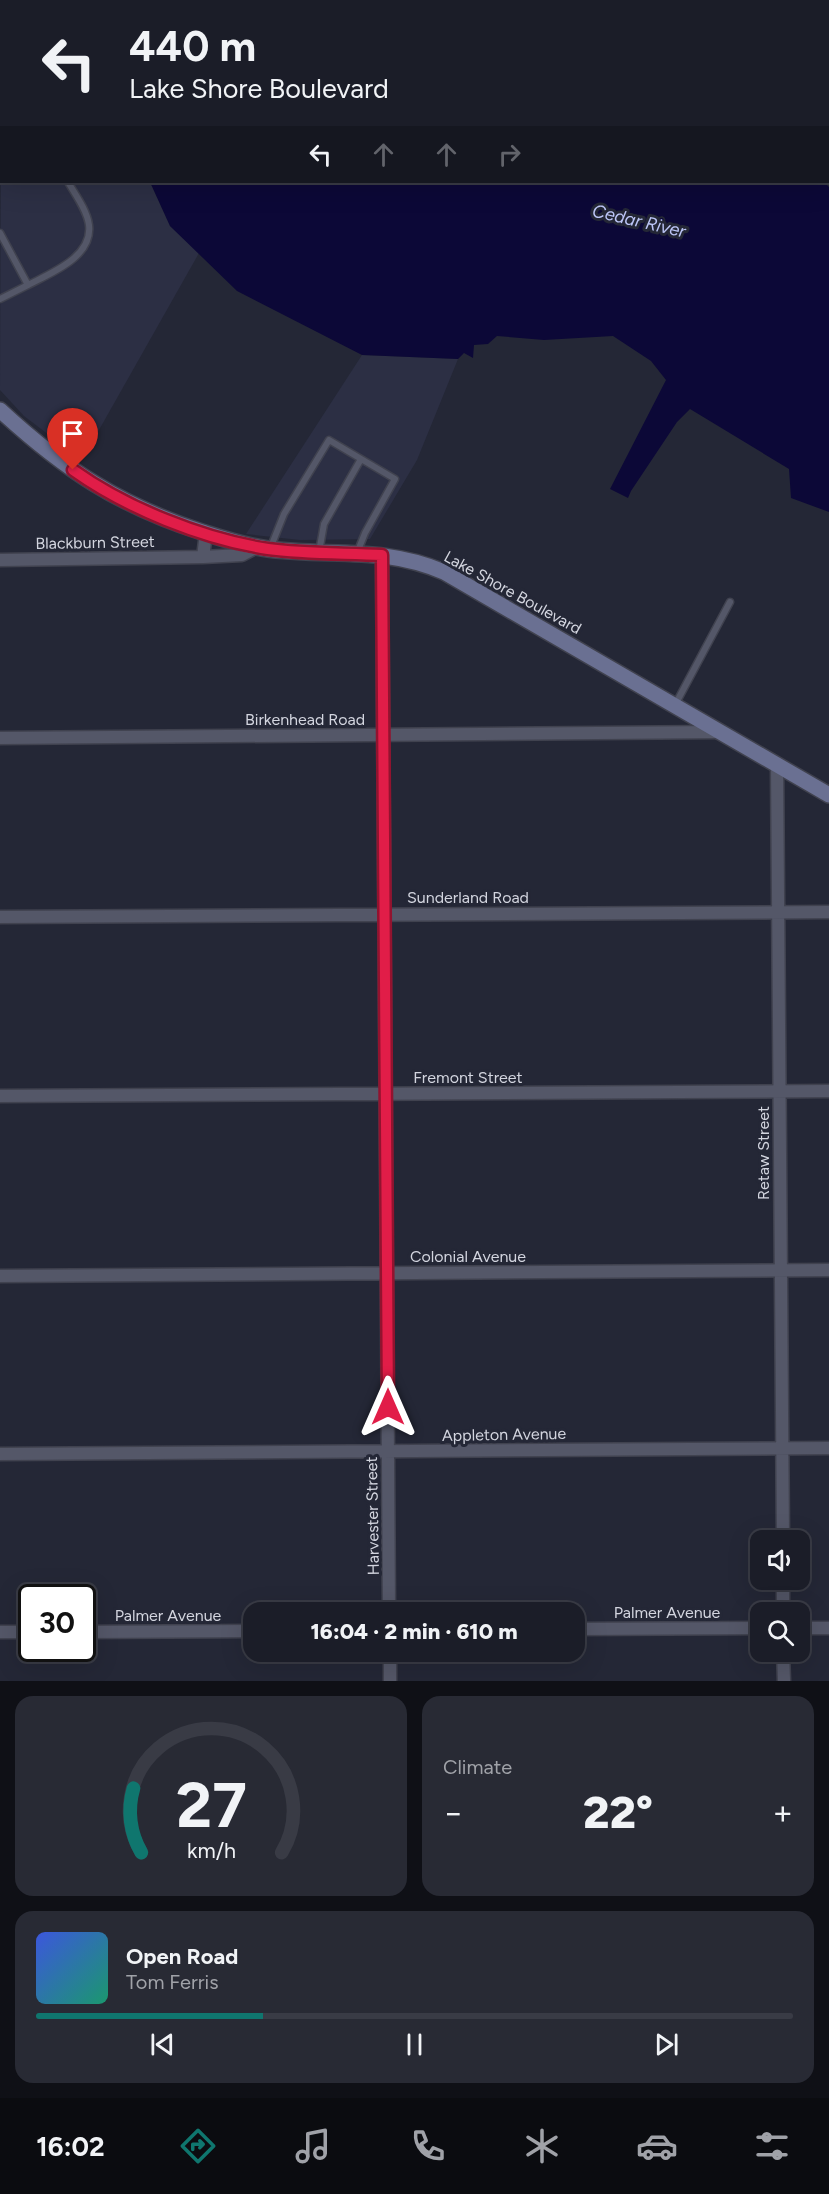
<!DOCTYPE html>
<meta charset="utf-8">
<style>
body{margin:0;font-family:Figtree,sans-serif;background:#282a34;color:#f1f3f6;height:100vh;display:flex;flex-direction:column;font-size:22px;white-space:nowrap}
*{box-sizing:border-box;margin:0}
p{font-size:20px;color:#a0a2a8}
.icon{flex:none;width:33px;height:33px;fill:none;stroke:currentColor;stroke-width:2;stroke-linecap:round;stroke-linejoin:round}
.map{position:relative;height:1681px;overflow:hidden}
.panel{display:flex;flex-direction:column;gap:15px;padding:15px;background:#0f1016;flex:1}
.panel>*{flex:none}
.guide{position:absolute;left:0px;top:0px;width:830px;height:183px;box-shadow:0 6px 24px #0002,0 0 0 2px #393b45;background:#1b1d28;color:#f1f3f6;overflow:hidden}
.buttons{position:absolute;left:750px;top:1530px;display:grid;gap:12px}
.buttons a{display:grid;place-items:center;width:60px;height:60px;border-radius:12px;background:#1b1d28;box-shadow:0 6px 24px #0002,0 0 0 2px #393b45;font-size:30px}
.speed{position:absolute;left:18px;top:1584px;display:flex;gap:12px;font-size:30px;font-weight:700;text-align:center}
.speed>*{display:grid;place-content:center;width:78px;height:78px;border-radius:50%;background:#1b1d28;box-shadow:0 6px 24px #0002,0 0 0 2px #393b45;line-height:1}
.speed .limit{border:3px solid #111;border-radius:9px;background:#fff;color:#111}
.pin{position:absolute;display:grid;place-items:center;width:51px;height:51px;color:#fff;margin:-62px -26px;border-radius:50% 50% 50% 0;rotate:-45deg;box-shadow:0 0 6px #0007}
.pin .icon{rotate:45deg}
.me{position:absolute;width:66px;margin:-33px;rotate:0deg;stroke-linejoin:round;filter:drop-shadow(0 0 4px #0008)}
.turn{display:flex;align-items:center;gap:21px;height:126px;padding:0 30px;font-size:27px}
.turn .icon{width:78px;height:78px;stroke-width:2.5}
.turn b{display:block;font-size:42px;line-height:51px}
.lanes{display:flex;align-items:center;height:57px;padding:0 30px;background:#0003;justify-content:center;gap:30px;direction:ltr}
.lanes .off{opacity:.35}
.big{font-size:45px;font-weight:800;line-height:1.1}
.panel .card{flex:1;display:flex;flex-direction:column;justify-content:center;gap:9px;min-width:0;padding:0 21px;border-radius:18px;background:#282a34}
.panel .dial{align-items:center;gap:0}
.dial svg{height:156px;overflow:visible;fill:none;stroke:#393b45;stroke-width:7;stroke-linecap:round;text-anchor:middle}
.dial text{fill:#f1f3f6;stroke:none}
.song{display:flex;align-items:center;gap:18px}
.cover{width:72px;height:72px;border-radius:9px;background:linear-gradient(135deg,hsl(230 70% 55%),hsl(160 70% 35%))}
.played{height:6px;border-radius:3px;background:linear-gradient(90deg,#0f766e 30%,#393b45 30%)}
.keys{display:flex;justify-content:space-around;direction:ltr}
.heat{display:flex;justify-content:space-between;align-items:center;font-size:33px;direction:ltr}
.panel .tiles{flex:1;display:grid;gap:15px;grid-template-columns:1fr 1fr}
.card:last-child{grid-column:span 2}
.trip{position:absolute;left:243px;top:1602px;width:342px;height:60px;border-radius:18px;background:#1b1d28;box-shadow:0 6px 24px #0002,0 0 0 2px #393b45;font-weight:800;line-height:60px;text-align:center}
.dock{display:flex;height:96px;justify-content:space-around;align-items:center;background:#0b0c10;color:#a0a2a8}
.dock .icon{width:42px;height:42px}
.dock .current{color:#0f766e}
.dock b{font-size:27px;color:#f1f3f6}
.map>svg:first-child{display:block}
.built{fill:#2c2f44}
.water{fill:#0c0837}
.lines{fill:none;stroke-linecap:round;stroke-linejoin:round}
.lane-casing{stroke:#40424f;stroke-width:9}
.street-casing{stroke:#40424f;stroke-width:15}
.secondary-casing{stroke:#40424f;stroke-width:18}
.primary-casing{stroke:#40424f;stroke-width:18}
.lane{stroke:#545768;stroke-width:6}
.street{stroke:#545768;stroke-width:12}
.secondary{stroke:#6a7092;stroke-width:15}
.primary{stroke:#8088bb;stroke-width:15}
.route-casing{stroke:#92132f;stroke-width:15}
.route{stroke:#e11d48;stroke-width:10}
.labels{text-anchor:middle;stroke-width:6;stroke-linejoin:round;paint-order:stroke}
.street-label{font-size:16px;fill:#d3d5df;stroke:#242736}
.water-label{font-size:18px;font-style:italic;fill:#bcc5f6;stroke:#242736}
</style>
<div class="map">
<svg width="829" height="1681" viewBox="0 0 829 1681">
<rect width="100%" height="100%" fill="#242736"/>
<path class="built" d="M1,129l1,53h148l20,44 29,27 -117,207 -58,-44 -24,-26z
M362,355l96,4 -41,101 -47,79 -70,1 -54,-6z"/>
<path class="water" d="M37,0h284l1,1 -283,1z
M150,182h674l5,5v325l-38,-14 -2,-29 -99,-60 -13,13 -46,69 -3,7 -18,-9 56,-109 -15,-19 -38,-25 -69,4 -47,-4 -9,8 -14,1 -1,13 -9,-5 -6,6 -96,-4 -125,-64 -67,-65z"/>
<g class="lines">
<g class="lane-casing">
<path id="lane" d="M0,154l2,-1
M0,233l28,52 -28,14
M28,285c23,-12 65,-28 61,-60 -2,-15 -14,-31 -21,-43
M270,549l14,-35 45,-74 66,39 -30,54 -8,20
M319,552l5,-28 37,-65
M675,705l55,-103"/>
</g>
<g class="street-casing">
<path id="street" d="M436,0l5,2
M587,2v-2
M382,555l7,1057
M203,557l39,-2 15,-8
M0,560l203,-3 3,-24
M0,738l719,-6
M777,765l6,775
M0,917l829,-5
M0,1096l829,-5
M0,1276l829,-6
M0,1454l829,-6
M783,1580v32
M800,1628h29
M574,1629l186,-1
M0,1632h32
M82,1632l172,-1
M390,1652v29
M783,1652l1,29"/>
</g>
<g class="secondary-casing">
<path id="secondary" d="M0,410c64,59 118,95 202,122 22,7 43,14 66,17 63,8 115,-3 176,23l385,223"/>
</g>
<g class="primary-casing">
<path id="primary" d="M30,2l2,-2
M77,2l1,-2
M0,33l2,-2
M0,82l2,-2"/>
</g>
<use href="#lane" class="lane"/>
<use href="#street" class="street"/>
<use href="#secondary" class="secondary"/>
<use href="#primary" class="primary"/>
</g>
<g class="lines">
<g class="route-casing">
<path id="route" d="M73,470c53,38 130,69 195,79 37,5 76,4 114,6l6,852"/>
</g>
<use href="#route" class="route"/>
</g>
<g class="labels">
<g class="street-label">
<text transform="translate(95 542) rotate(-1)" y="6">Blackburn Street</text>
<text transform="translate(513 592) rotate(29)" y="6">Lake Shore Boulevard</text>
<text x="305" y="725">Birkenhead Road</text>
<text x="468" y="903">Sunderland Road</text>
<text x="468" y="1083">Fremont Street</text>
<text transform="translate(763 1153) rotate(-90)" y="6">Retaw Street</text>
<text x="468" y="1262">Colonial Avenue</text>
<text transform="translate(504 1434) rotate(-1)" y="6">Appleton Avenue</text>
<text transform="translate(372 1516) rotate(-91)" y="6">Harvester Street</text>
<text x="667" y="1618">Palmer Avenue</text>
<text x="168" y="1621">Palmer Avenue</text>
</g>
<g class="water-label">
<text transform="translate(639 221) rotate(13)" y="6">Cedar River</text>
</g>
</g>
</svg>
<div class="buttons">
<a><svg class="icon" aria-label="sound" viewBox="0 0 24 24"><path d="M4 9h4l5-4v14l-5-4H4zM17 9q2 3 0 6"/></svg></a>
<a><svg class="icon" aria-label="search" viewBox="0 0 24 24"><circle cx="10" cy="10" r="6"/><path d="M15 15l6 6"/></svg></a>
</div>
<div class="speed"><div class="limit">30</div></div>
<div class="pin" style="left:73px;top:470px;background:#d93025"><svg class="icon" aria-label="arrive" viewBox="0 0 24 24"><path d="M6 21V4h12l-3 4 3 4H6"/></svg></div>
<svg class="me" style="left:388px;top:1407px" viewBox="-20 -20 40 40"><path d="M0-17L14 15 0 8-14 15z" fill="#e11d48" stroke="#fff" stroke-width="4"/></svg>
<div class="trip">16:04 · 2 min · 610 m</div>
<div class="guide">
<div class="turn"><svg class="icon" aria-label="left" viewBox="0 0 24 24"><path d="M17 20v-9H6M10 6l-5 5 5 5"/></svg><div><b>440 m</b>Lake Shore Boulevard</div></div>
<div class="lanes"><svg class="icon" aria-label="left" viewBox="0 0 24 24"><path d="M17 20v-9H6M10 6l-5 5 5 5"/></svg><svg class="icon off" aria-label="ahead" viewBox="0 0 24 24"><path d="M12 20V5M6 11l6-6 6 6"/></svg><svg class="icon off" aria-label="ahead" viewBox="0 0 24 24"><path d="M12 20V5M6 11l6-6 6 6"/></svg><svg class="icon off" aria-label="right" viewBox="0 0 24 24"><path d="M7 20v-9h11M14 6l5 5-5 5"/></svg></div>
</div>
</div>
<section class="panel">
<div class="tiles">
<div class="card dial"><svg viewBox="0 0 100 80">
<path d="M14 69A42 42 0 1 1 86 69"/>
<path d="M14 69A42 42 0 0 1 10 36" stroke="#0f766e"/>
<text x="50" y="56" font-size="32" font-weight="700">27</text>
<text x="50" y="72" font-size="11">km/h</text>
</svg></div>
<div class="card"><p>Climate</p>
<div class="heat"><a>−</a><b class="big">22°</b><a>+</a></div>
</div>
<div class="card">
<div class="song"><i class="cover"></i><div><b>Open Road</b><p>Tom Ferris</p></div></div>
<div class="played"></div>
<div class="keys"><svg class="icon" aria-label="previous" viewBox="0 0 24 24"><path d="M18 5L8 12l10 7zM5 5v14"/></svg><svg class="icon" aria-label="pause" viewBox="0 0 24 24"><path d="M8 5v14M16 5v14"/></svg><svg class="icon" aria-label="next" viewBox="0 0 24 24"><path d="M6 5l10 7-10 7zM19 5v14"/></svg></div>
</div>
</div>
</section>
<nav class="dock">
<b>16:02</b>
<svg class="icon current" aria-label="directions" viewBox="0 0 24 24"><path d="M12 3l9 9-9 9-9-9zM9 14v-3h6M13 9l2 2-2 2"/></svg>
<svg class="icon" aria-label="music" viewBox="0 0 24 24"><path d="M9 18V5l10-2v13"/><circle cx="6" cy="18" r="3"/><circle cx="16" cy="16" r="3"/></svg>
<svg class="icon" aria-label="phone" viewBox="0 0 24 24"><path d="M5 4h4l2 5-3 2q2 4 5 5l2-3 5 2v4C11 20 4 13 5 4z"/></svg>
<svg class="icon" aria-label="climate" viewBox="0 0 24 24"><path d="M12 3v18M4 7l16 10M4 17L20 7"/></svg>
<svg class="icon" aria-label="car" viewBox="0 0 24 24"><path d="M5 17H2v-5l4-1 3-4h7l3 4 3 1v5h-3M9 17h6M6 11h13"/><circle cx="7" cy="17" r="2"/><circle cx="17" cy="17" r="2"/></svg>
<svg class="icon" aria-label="filters" viewBox="0 0 24 24"><path d="M4 7h16M4 17h16"/><circle cx="9" cy="7" r="2"/><circle cx="15" cy="17" r="2"/></svg>
</nav>
